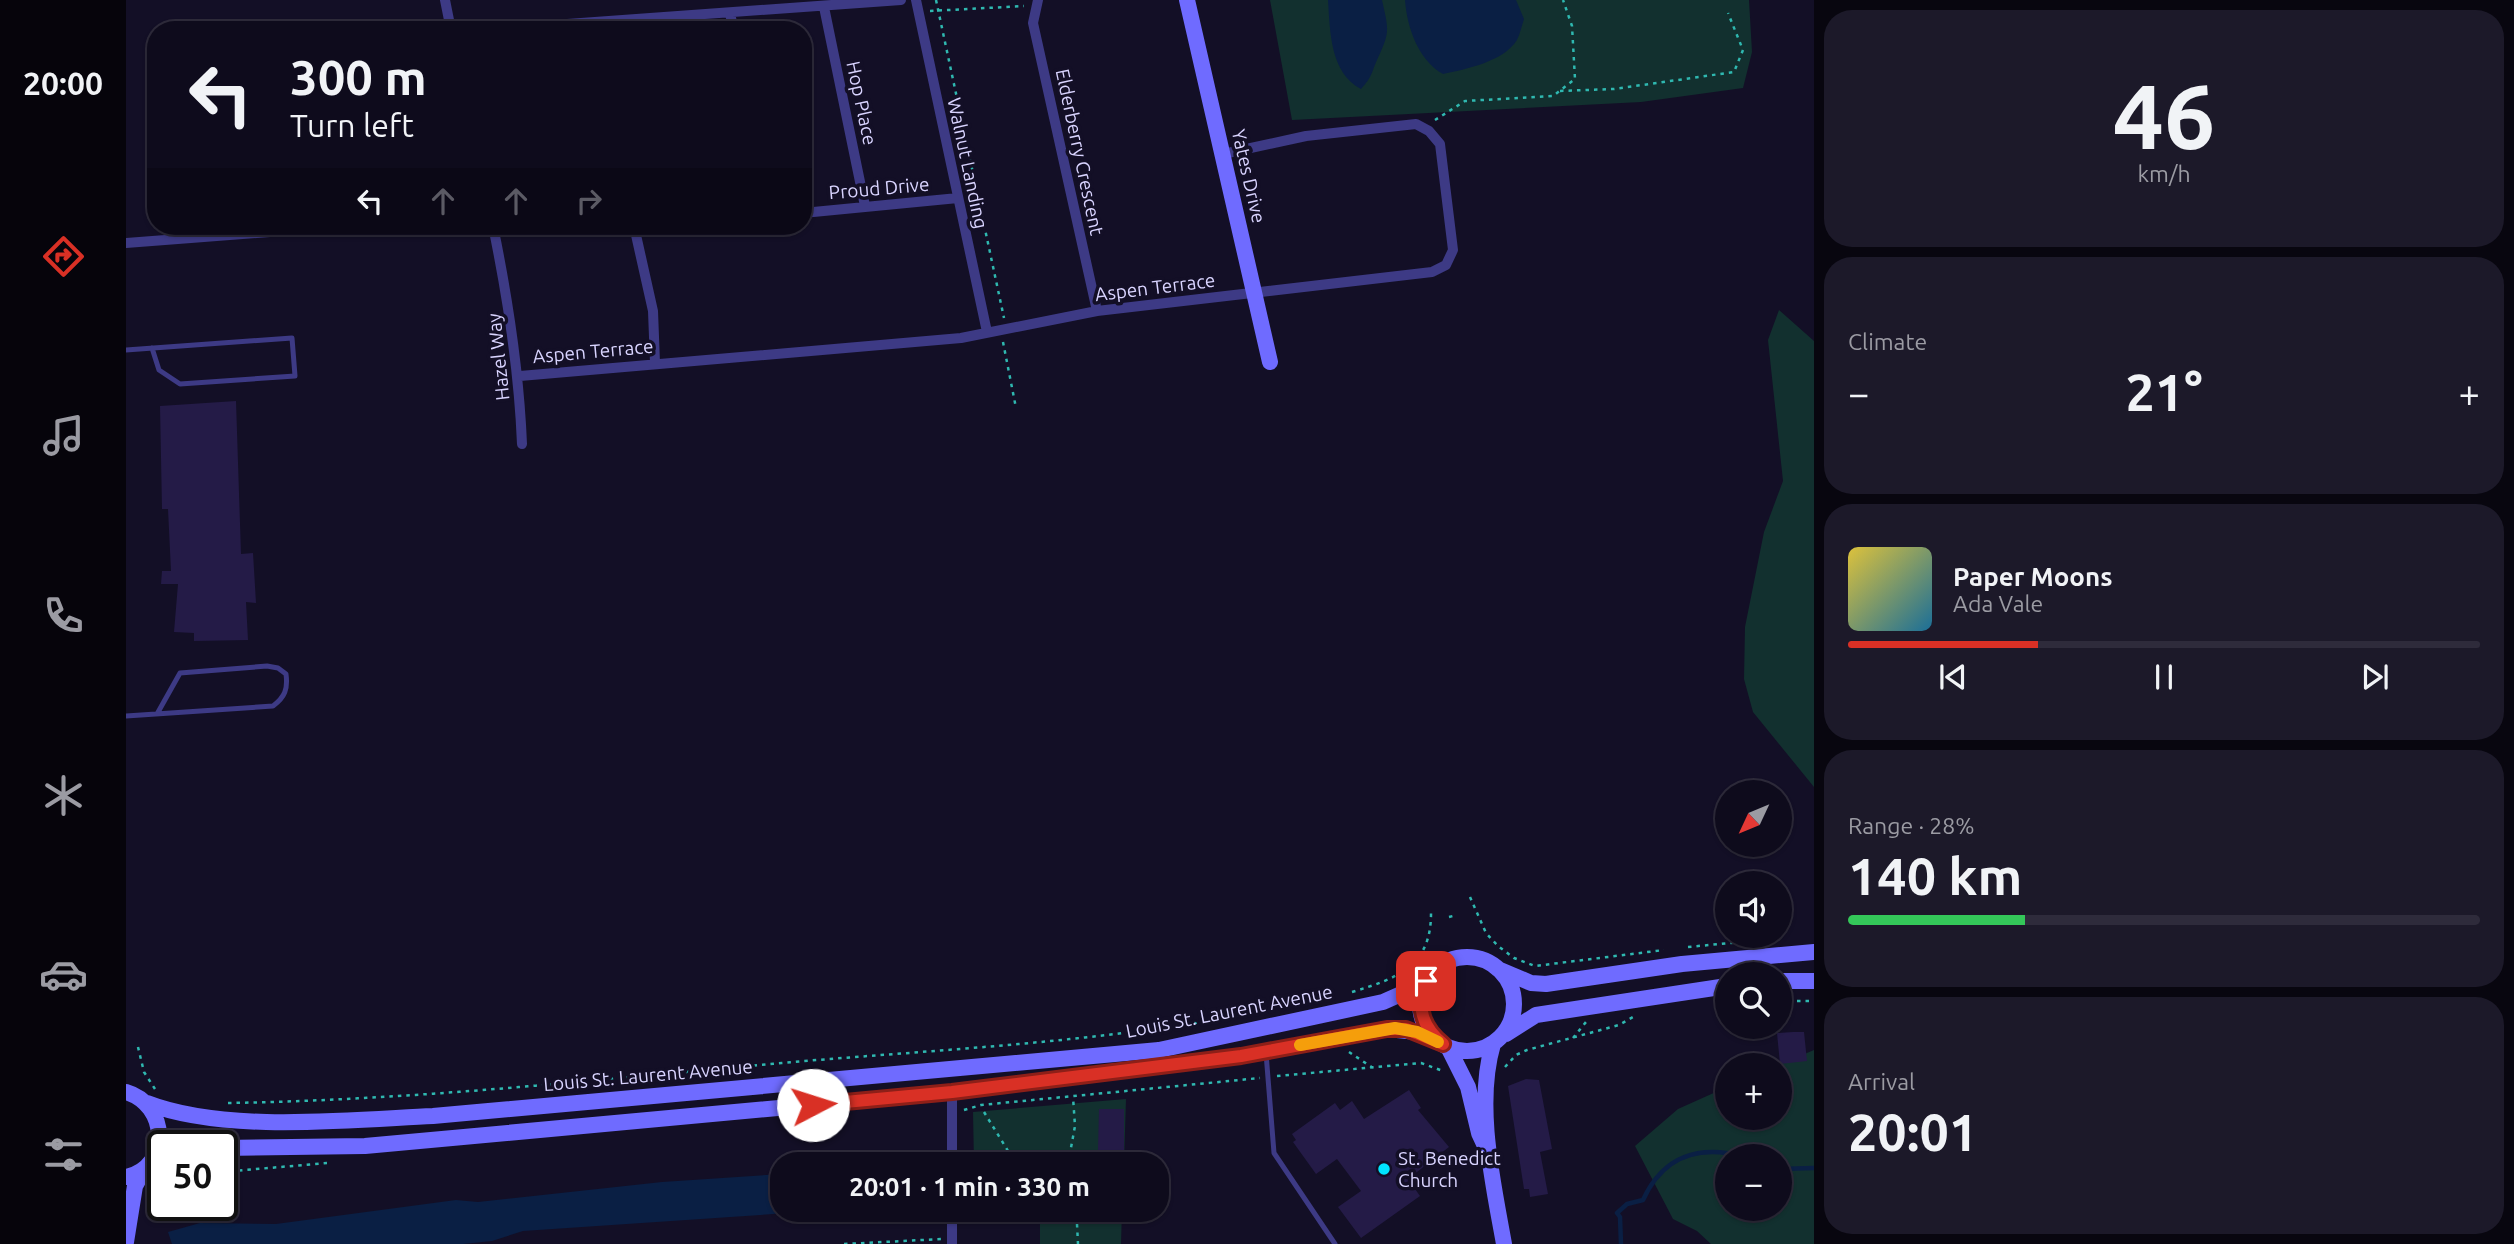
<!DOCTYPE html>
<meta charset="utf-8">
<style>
body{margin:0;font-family:Ubuntu,sans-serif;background:#1c1929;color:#f1f3f6;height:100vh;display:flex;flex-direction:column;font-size:26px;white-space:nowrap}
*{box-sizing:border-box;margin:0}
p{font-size:23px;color:#9b9ba3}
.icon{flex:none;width:38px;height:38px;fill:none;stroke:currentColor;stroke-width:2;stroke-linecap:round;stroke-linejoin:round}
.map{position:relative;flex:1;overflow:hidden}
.drawer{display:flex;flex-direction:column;gap:10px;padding:10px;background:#08060f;width:700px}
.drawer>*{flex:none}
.banner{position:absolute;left:21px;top:21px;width:665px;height:214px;border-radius:28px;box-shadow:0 2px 5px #0004,0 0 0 2px #2e2b3b;background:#0e0b1c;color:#f1f3f6;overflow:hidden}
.needle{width:46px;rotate:226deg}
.controls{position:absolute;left:1589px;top:780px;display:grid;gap:14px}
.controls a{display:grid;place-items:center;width:77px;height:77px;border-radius:50%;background:#0e0b1c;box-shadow:0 2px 5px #0004,0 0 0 2px #2e2b3b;font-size:35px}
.speed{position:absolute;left:21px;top:1130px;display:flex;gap:14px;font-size:35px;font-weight:700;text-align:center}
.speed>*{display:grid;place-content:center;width:91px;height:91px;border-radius:50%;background:#0e0b1c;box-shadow:0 2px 5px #0004,0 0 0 2px #2e2b3b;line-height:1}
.speed .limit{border:4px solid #111;border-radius:10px;background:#fff;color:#111}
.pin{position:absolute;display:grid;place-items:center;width:60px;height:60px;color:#fff;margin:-30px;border-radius:14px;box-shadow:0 4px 10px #0006}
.me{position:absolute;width:77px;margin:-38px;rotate:85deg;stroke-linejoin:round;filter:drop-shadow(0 0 5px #0008)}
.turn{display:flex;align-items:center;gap:24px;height:147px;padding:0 28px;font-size:32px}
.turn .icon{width:91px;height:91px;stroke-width:2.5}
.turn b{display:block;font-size:49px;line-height:60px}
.lanes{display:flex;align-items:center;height:66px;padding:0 28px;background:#0003;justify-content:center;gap:35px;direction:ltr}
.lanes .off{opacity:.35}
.big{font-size:52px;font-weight:700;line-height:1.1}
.drawer .tile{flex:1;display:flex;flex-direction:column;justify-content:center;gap:10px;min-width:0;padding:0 24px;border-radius:28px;background:#1c1929}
.drawer .dial{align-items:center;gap:0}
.dial b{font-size:91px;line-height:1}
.song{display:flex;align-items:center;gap:21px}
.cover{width:84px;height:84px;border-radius:10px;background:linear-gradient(135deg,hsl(50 70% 55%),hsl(200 70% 35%))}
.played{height:7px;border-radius:4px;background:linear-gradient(90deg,#d93025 30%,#2e2b3b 30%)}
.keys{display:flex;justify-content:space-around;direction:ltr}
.heat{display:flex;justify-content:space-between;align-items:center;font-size:38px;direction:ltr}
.charge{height:10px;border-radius:5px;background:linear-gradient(90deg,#34c759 28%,#2e2b3b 0)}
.trip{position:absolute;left:644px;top:1152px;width:399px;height:70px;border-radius:28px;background:#0e0b1c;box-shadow:0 2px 5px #0004,0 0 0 2px #2e2b3b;font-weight:700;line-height:70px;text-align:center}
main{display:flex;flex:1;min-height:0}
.dock{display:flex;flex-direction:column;width:126px;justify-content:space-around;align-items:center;background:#06040b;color:#9b9ba3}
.dock .icon{width:49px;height:49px}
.dock .on{color:#d93025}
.dock b{font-size:32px;color:#f1f3f6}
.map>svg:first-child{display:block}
.green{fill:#12302f;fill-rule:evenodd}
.water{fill:#0a1f44}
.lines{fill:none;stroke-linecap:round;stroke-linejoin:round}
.stream{stroke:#0a1f44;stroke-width:4.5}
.building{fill:#241b47}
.path{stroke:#2fb8b0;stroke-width:2.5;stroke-dasharray:3.5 5;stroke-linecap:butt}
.lane{stroke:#3d3a85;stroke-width:5}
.street{stroke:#3d3a85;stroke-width:10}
.secondary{stroke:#6f6bff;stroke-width:16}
.route-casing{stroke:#8d1f18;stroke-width:18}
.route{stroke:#d93025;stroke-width:12}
.slow{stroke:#f59e0b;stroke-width:12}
.poi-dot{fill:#00e5ff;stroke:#130f26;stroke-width:2.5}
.labels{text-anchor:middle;stroke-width:7;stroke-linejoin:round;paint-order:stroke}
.street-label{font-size:19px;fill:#d9d4ff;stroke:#130f26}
.poi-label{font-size:19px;fill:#d9d4ff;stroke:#130f26;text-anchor:start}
</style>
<main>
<nav class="dock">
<b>20:00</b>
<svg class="icon on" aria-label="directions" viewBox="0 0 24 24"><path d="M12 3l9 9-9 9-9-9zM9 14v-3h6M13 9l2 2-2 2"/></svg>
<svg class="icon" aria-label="music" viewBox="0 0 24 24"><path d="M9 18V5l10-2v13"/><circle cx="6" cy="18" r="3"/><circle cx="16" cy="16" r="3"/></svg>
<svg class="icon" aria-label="phone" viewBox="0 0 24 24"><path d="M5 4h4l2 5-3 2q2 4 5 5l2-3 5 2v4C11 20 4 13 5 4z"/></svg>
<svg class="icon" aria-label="climate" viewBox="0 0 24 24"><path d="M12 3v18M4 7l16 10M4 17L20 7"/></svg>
<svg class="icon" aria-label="car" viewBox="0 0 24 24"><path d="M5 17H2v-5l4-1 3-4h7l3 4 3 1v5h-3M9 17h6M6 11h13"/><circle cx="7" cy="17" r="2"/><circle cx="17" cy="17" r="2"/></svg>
<svg class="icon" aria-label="filters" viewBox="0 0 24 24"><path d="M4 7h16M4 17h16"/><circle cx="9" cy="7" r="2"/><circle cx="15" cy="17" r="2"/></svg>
</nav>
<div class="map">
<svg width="1688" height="1244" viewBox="0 0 1688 1244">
<rect width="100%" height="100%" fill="#130f26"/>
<path class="green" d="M1144,0h479l3,52 -9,36 -102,14 -349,18z
M1653,310l35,31v446l-61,-75 -9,-33 1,-52 19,-95 19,-51 -15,-141z
M1688,1050v194h-103l-14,-13 -24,-12 -38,-73 43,-37 49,-22v31h53v-52h-4zM1601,1157h53v52h-53z
M1000,1099l-2,65h-150l-1,-52z
M849,1209h147l-1,35h-81v-26l-65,2z"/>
<path class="water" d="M1202,0h54c7,31 8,32 -5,60 -6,14 -5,17 -16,29 -31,-16 -31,-58 -33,-89z
M1279,0h111l8,19c-2,6 -4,15 -7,21 -14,22 -51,29 -74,34 -25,-14 -36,-47 -38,-74z
M656,1174v35h65l-324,22 -31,10 -29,3h-291l-4,-12 32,-9 76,1 180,-24 22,2 184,-20z"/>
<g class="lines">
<path class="stream" d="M1654,1169l34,-1
M1495,1244l-1,-27 -3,-4 10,-9 16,-4c20,-44 56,-56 102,-43"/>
</g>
<path class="building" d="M110,401l5,153 12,-1 3,50 -10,-1 2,38 -54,1v-8l-20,-1 4,-48h-17l1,-13h9l-3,-62h-6l-2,-103z
M1667,1032h11l3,29 -27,3 -3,-31z
M1400,1079l13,1 13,69 -12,3 8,42 -18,3 -1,-8h-5l-16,-103z
M1283,1090l12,18 -3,2 31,37 -41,32 12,17 -59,42 -23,-31 23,-16 -24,-32 -21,15 -23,-32 3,-2 -4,-6 43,-31 5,7 12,-9 12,18z
M973,1109h25v41h-26z"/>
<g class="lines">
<path class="path" d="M810,0l68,318
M804,11l94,-5
M1434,91l54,-2 120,-17 9,-22 -15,-37
M1309,120l30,-19 88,-5 22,-17 -3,-53 -9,-26
M877,342l13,66
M1344,897l16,36 12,13 16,12 21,8 129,-16
M1323,917l4,-1
M1562,947l63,-6
M1226,992c46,-14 80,-26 79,-81
M1654,1001h34
M1447,1038l13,-16
M12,1047l6,25 11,17
M1223,1052l24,16
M1379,1067l11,-12 11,-5 92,-25 14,-8
M1151,1076l144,-13 22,8
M102,1103c189,-3 377,-24 565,-41 154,-13 312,-20 464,-50
M838,1110l17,-5 279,-27
M858,1112l32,52
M73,1130l1,10
M942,1164l7,-38 -2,-29
M96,1172l105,-9
M29,1179l8,-1
M943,1209l8,15 1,20
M718,1244l98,-5"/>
<path class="lane" d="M0,350l166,-12 3,38 -115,8 -21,-14 -7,-22
M0,716l147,-10c12,-9 15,-17 13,-32l-8,-6 -11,-2 -87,7 -23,41
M1599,989l2,17
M1140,1053l8,100 61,91"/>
<path class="street" d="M319,0l6,30
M790,0l71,332
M912,0l-5,23 64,288
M698,7l41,199
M604,14l4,16
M357,30l418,-30
M677,213l155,-15
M367,226c15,73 26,144 29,218
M508,226l19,85 2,52
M508,229l34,-3
M0,243l222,-17
M394,376l441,-38 136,-27 335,-39 14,-7 7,-15 -13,-106 -11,-13 -13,-7 -110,12 -83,18
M826,1164v-72
M826,1244v-35"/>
<path class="secondary" d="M1061,0l83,362
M1294 1004a47 47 0 1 1 94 0a47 47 0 1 1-94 0Z
M1372,969l33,14 15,1 136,-20 132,-12
M1654,981h34
M1380,1034l30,-19 191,-29
M1367,1044c-18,61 0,138 11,200
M1322,1047l20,40 11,46 7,15
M0,1092c42,12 46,75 0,85
M21,1103c77,30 203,17 286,13l726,-66 224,-48 27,-12 22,-18
M96,1148l143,-2 587,-54 289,-36 146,-27 30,3 26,12
M0,1242l9,-56 10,-18"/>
</g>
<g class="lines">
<g class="route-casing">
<path id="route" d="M687,1105l139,-13 289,-36 146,-27h19l37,15c-21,-17 -27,-37 -17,-63"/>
</g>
<use href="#route" class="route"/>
<path class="slow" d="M1174,1045l95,-17 22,4 21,10"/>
</g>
<circle class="poi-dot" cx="1258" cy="1169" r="7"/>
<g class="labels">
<g class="street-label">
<text transform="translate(736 103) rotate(78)" y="7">Hop Place</text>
<text transform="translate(954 152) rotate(78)" y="7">Elderberry Crescent</text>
<text transform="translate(842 163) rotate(78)" y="7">Walnut Landing</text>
<text transform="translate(1123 176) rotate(77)" y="7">Yates Drive</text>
<text transform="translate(753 188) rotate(-5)" y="7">Proud Drive</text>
<text transform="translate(1029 287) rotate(-7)" y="7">Aspen Terrace</text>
<text transform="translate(467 351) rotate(-5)" y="7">Aspen Terrace</text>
<text transform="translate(372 357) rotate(-96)" y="7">Hazel Way</text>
<text transform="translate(1103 1011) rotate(-11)" y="7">Louis St. Laurent Avenue</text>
<text transform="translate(522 1075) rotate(-5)" y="7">Louis St. Laurent Avenue</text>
</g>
<g class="poi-label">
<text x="1272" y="1165">St. Benedict<tspan x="1272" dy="22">Church</tspan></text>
</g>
</g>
</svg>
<div class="controls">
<a><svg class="needle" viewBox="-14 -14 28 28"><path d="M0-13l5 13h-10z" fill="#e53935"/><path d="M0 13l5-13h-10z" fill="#9b9ba3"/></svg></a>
<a><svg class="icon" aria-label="sound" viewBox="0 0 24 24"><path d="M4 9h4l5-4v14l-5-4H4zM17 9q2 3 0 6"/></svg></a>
<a><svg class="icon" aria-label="search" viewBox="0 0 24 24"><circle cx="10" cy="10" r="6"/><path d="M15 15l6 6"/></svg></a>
<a>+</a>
<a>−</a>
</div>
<div class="speed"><div class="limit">50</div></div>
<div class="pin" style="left:1300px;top:981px;background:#d93025"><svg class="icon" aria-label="arrive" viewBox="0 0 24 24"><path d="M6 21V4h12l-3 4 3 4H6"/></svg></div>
<svg class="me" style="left:687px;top:1105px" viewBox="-20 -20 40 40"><circle r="19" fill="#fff"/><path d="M0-13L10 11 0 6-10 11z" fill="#d93025"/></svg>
<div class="trip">20:01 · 1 min · 330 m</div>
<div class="banner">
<div class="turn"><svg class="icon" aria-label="left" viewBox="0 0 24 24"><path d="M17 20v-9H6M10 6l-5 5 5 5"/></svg><div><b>300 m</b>Turn left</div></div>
<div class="lanes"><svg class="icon" aria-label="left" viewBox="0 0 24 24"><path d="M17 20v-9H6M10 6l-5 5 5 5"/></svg><svg class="icon off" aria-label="ahead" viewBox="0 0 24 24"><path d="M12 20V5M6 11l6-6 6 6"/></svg><svg class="icon off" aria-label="ahead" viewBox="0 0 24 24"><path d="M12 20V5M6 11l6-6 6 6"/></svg><svg class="icon off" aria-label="right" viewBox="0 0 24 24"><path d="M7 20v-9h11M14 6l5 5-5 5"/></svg></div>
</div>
</div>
<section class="drawer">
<div class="tile dial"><b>46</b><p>km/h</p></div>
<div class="tile"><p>Climate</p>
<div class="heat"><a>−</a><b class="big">21°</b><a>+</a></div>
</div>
<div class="tile">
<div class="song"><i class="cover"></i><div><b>Paper Moons</b><p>Ada Vale</p></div></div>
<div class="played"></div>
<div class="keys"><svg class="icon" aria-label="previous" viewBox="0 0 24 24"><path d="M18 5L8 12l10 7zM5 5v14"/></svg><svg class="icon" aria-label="pause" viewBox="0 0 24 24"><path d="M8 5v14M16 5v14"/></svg><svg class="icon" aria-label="next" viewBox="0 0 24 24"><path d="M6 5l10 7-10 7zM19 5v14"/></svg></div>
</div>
<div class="tile"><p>Range · 28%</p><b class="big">140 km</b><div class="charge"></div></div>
<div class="tile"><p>Arrival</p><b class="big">20:01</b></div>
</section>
</main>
